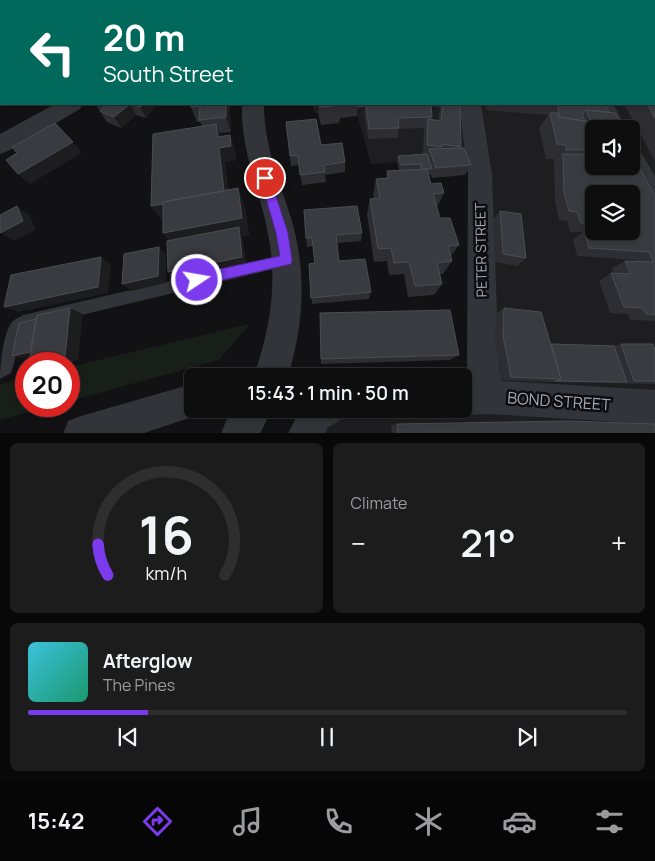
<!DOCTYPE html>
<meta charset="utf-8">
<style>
body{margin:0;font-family:Manrope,sans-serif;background:#1c1c1d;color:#f1f3f6;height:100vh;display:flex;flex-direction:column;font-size:19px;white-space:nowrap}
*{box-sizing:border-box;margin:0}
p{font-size:16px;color:#9b9c9e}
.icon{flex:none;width:28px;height:28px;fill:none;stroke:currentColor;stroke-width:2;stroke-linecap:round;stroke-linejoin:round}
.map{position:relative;height:433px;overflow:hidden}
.sheet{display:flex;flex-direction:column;gap:10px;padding:10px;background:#080808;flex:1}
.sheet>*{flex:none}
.guide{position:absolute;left:0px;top:0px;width:655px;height:105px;box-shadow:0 2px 8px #0003,0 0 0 1px #2e2e2f;background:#00695c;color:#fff;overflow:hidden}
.fabs{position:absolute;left:585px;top:120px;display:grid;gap:10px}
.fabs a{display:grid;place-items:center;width:55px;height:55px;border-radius:8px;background:#0e0e0f;box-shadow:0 2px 8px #0003,0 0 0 1px #2e2e2f;font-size:25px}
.speed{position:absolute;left:15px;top:352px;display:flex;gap:10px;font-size:25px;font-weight:700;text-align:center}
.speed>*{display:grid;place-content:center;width:65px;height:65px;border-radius:50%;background:#0e0e0f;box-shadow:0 2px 8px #0003,0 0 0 1px #2e2e2f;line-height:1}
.speed .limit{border:8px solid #d22;background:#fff;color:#111}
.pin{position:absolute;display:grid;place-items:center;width:42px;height:42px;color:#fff;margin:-21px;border:2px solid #fff;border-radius:50%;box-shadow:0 1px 5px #0007}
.me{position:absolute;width:55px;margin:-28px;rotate:78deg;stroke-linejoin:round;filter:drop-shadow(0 0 4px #0008)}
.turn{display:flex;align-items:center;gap:18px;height:105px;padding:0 20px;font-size:22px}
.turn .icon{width:65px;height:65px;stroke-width:2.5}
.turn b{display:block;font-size:35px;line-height:42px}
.big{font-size:38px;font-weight:600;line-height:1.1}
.sheet .card{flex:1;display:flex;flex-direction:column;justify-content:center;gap:8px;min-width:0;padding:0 18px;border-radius:8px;background:#1c1c1d}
.sheet .dial{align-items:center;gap:0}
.dial svg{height:130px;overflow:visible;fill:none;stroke:#2e2e2f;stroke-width:7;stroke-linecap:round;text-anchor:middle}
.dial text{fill:#f1f3f6;stroke:none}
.song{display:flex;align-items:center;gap:15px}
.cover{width:60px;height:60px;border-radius:8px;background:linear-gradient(135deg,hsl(190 70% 55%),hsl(160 70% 35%))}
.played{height:5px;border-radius:2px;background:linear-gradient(90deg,#7c3aed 20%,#2e2e2f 20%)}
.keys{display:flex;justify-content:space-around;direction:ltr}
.heat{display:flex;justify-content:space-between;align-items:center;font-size:28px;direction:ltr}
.sheet .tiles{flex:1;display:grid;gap:10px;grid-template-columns:1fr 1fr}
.card:last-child{grid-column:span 2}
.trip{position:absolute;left:184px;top:368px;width:288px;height:50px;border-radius:8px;background:#0e0e0f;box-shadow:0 2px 8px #0003,0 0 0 1px #2e2e2f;font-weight:600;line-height:50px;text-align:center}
.dock{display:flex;height:80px;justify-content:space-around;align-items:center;background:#060606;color:#9b9c9e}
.dock .icon{width:35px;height:35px}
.dock .current{color:#7c3aed}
.dock b{font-size:22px;color:#f1f3f6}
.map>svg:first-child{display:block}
.built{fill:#1e1e21;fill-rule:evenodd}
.green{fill:#181f19}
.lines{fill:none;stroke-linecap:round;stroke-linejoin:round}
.service{fill:#333439;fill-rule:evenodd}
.pedestrian{fill:#333439;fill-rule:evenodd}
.minor{fill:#333439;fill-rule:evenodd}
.wall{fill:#2e2e32;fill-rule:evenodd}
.shaded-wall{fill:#1d1d20}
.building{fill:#3a3b40;stroke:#4b4d52}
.route{fill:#7c3aed;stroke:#51269a}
.labels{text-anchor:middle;stroke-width:5;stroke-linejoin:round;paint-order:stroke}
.street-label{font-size:14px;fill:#a3a9b5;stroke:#0d0d0f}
.near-street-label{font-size:16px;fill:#a3a9b5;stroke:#0d0d0f}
</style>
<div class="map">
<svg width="655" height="434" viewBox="0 0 655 434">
<rect width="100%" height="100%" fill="#121214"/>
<path class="built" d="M282,0h373v433h-339l28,-24h118v-33h-34l43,-4 -1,-215 -99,7 -17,-60h300v-103zM594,129h37v37h-37zM594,194h37v37h-37z"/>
<path class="green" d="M250,324l-31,36 -150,41v-34z
M26,377v29h23l-49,14v-36z"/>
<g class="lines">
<path class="service" d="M286,254l5,2 2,4 -2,4 -5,2 -255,61 -8,5 -12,41 -11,6c0,-13 3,-48 13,-58 2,-2 7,-4 10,-6z"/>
<path class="pedestrian" d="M597,104h16l14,25h-17z
M631,144l6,2 18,30v25l-7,-2 -18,-33z"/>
<path class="minor" d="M55,104h28l-3,5 -72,42 -8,3v-20z
M242,104h22c0,41 15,76 27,114 16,54 13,106 -3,158h-34c16,-47 24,-93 14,-142 -8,-44 -28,-84 -26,-130z
M459,104h22l11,70 7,195 3,12 153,9v34l-167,-10 -26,1 -12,-5 12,-1v-28h6l-1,-12 1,-195z
M192,384v25h14l-2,4 -63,21h-78l5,-13 13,-5z
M236,409h36l-12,25h-39l5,-13z
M300,409h44l-5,12 -12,7 -2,6h-37z"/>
</g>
<path class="wall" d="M234,0h24v1h-23z
M286,0h255l1,1h-153h2h-105z
M552,0h103v161l-31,-57h30v-103h-102z
M95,104h62l-11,14 -10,-3 -15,13 -14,-6z
M191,104h39l-1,10 2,4v14l-11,1 1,4 9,-2 5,15 1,10 -11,2 3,28 17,17 4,28 -7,1 4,29 -71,14 -7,-7 1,-31 -6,-8v-15l-2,1 -10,-13 51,-80 -2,-4h-3l-6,-15z
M313,104h147v44l11,17 -6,10 -33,3 -2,-4 -2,1 3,9 13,9 -7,14 3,11 19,27 -8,11 1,5 -9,13h-3l2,10 -8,11 -26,2 -4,-23 -15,1 -2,-14 -13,1 -7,-48 3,-15 4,-1 -1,-3 3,-16 10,-1 1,-7 12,-1 -2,-8 1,-6 25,-2 1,-24 1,-2 -26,1 -2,9 -29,1 -4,-27 -7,1v3l-17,2 -1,5 -18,2 -3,-12h-3zM431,106l9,2 -2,13 -7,-1 1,-3z
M486,104h118l-10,25v37h37v-25l5,9 -4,4 23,42v125l-25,-1 -2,-6 -18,-1 -11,-32 12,-8 3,1 -2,-6 13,-7h10v-1l-58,-4 -4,-16 10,-8h-13l-3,-11 -8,-1 -4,-19 -1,-42h-8l-7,-31 9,-13 -62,-5zM594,194l37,37h-37z
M286,122l59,40v10l-20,3 1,7 -24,3 -3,-20 -8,1z
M500,211l26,47 -9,8 -22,-4 -2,-42z
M362,233l-1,8 -24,2 2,18 32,31 -2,7 -57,5 -3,-40 5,-1 -1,-17 -6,1 -1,-9z
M504,308l47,36 63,2 7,-2 34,3v37l-106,-2 -48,-2 -6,-40 1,-26z
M459,355l-9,5 -129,4v-5z
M397,424l258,10h-263l-1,-9z"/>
<path class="shaded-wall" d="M7,0h26v1h-32v4l-1,-2v-2z
M47,0h13l1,1h-13z
M91,0h20l1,1h-21z
M457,0h15v1h-15z
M0,14h1v12h-1z
M130,104l6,11 -15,13 -7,-11z
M143,104h14l-11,14 -6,-11z
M226,104l5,14v14l-5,-15z
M227,104h3v10z
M315,104h3v9h-3z
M365,106l-1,6 -7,1 1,-6z
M216,124l6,15 8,-4 5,15 1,10 -11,2 4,44 -68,13 -10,-13 67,-69z
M73,142l9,11 -52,31 -12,-10z
M238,188l7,19 4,28 -7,1 4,29 -71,14 -7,-7 8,-23 -13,-16z
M17,206l13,10 6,14 -22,11 -14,-8z
M159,247l7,8v28l-35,8 -9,-7z
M101,257l10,8 -3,28 -89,19 -15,-5z
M70,308l13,6 -5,46 -14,4h-29z
M38,351l8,2 -26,5 -8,-2z"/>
<path class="building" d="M74,0h25l-3,1h-25z
M110,0h26l-1,1h-26z
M138,0h23l2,1h-24z
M225,0l-1,1h-22z
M307,0h73l1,1h-74z
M394,0h62l1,1h-68z
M482,0h59l1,1h-62z
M571,0h84v118l-8,-14h7v-103h-83z
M0,5h1v9h-1z
M99,104h44l-3,3 -10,-3 -16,13 -14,-6 5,-5z
M191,104h20v1l15,-1v13l-27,3 1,-14 -9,1z
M319,104h21v1l-20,2z
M358,104h7v2l-7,1z
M366,104h65l1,13 -34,1 1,10 -30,1z
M443,104h17l1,43 -19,-3v3l-15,-2 1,-26 13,2z
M549,104h55l5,8 -23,-2 -4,5 3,6 -26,-4 -1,-13z
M586,110l29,3 9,16h-30v21h-28v-5l-9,-1 -7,-31h8v4l33,5z
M316,119l5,26 21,-2 3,19 -21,3 1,7 -25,3 -2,-20 -8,1 -4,-34z
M55,123l18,19 -55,32 -12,-14 11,-7 -5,-6z
M216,124l2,13 12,-2 1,11 -12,2 5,43 -61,11v2l-12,2 2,-72z
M631,141l5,9h-5z
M464,148l7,17 -35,3 -7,-19z
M427,154l5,15h-10l-2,-5 -19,1 -3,-9z
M563,154h31v12h37l1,-12 23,42v119l-9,-1 -3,-6 -19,-1 -13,-34 20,1 -6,-13 28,1 -4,-10 -60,-4 -5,-17 45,2 -1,-2h3v-37h-37v29h-13l-4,-11 -8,-1 -5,-19z
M427,169l4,15 10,-1 3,10 -11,1 7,24h10l9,27 -11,1 4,15 -15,2 5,21 -27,2 -6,-24 -15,1 -3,-15 -13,1 -8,-50 10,-1 -4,-19 13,-1 -2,-7z
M238,188l4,30 -79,15v-31z
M17,206l6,15 -23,12v-18z
M357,206l5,27 -26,2 3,26 26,-2 6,33 -60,6 -2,-34 6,-1 -3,-25h-6l-2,-28z
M500,211l21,3 5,44 -23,-4z
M239,227l3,30 -74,15 -1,-31z
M159,247l-1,29 -36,8 2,-30z
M101,257l-3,30 -94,20 7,-32z
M70,308l-5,49 -30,7h-6l8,-49z
M504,308l37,4 20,67 -50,-2 -8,-41z
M450,310l9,45 -138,4 -1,-46z
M36,319l-6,33 -18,4 7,-33z
M551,344l63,2 13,36 -72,-1 6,-2z
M621,344h32l2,6v31h-21z
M568,421l87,3v10h-257l-1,-10z"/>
<path class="route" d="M265,174l5,4 18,55 4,27 -1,4 -94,22 -4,-2 -2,-4 2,-4 4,-2 83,-18 -4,-23 -16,-55z"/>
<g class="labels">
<g class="street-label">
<text transform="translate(481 250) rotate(-91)" y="5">PETER STREET</text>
</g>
<g class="near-street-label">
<text transform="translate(559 401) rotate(4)" y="6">BOND STREET</text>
</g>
</g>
</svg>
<div class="fabs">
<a><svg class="icon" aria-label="sound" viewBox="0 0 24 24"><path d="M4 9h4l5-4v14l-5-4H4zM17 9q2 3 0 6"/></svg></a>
<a><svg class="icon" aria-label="layers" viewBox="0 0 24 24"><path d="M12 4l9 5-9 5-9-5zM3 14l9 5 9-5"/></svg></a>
</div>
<div class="speed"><div class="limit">20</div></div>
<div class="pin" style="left:265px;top:178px;background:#d93025"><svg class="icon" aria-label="arrive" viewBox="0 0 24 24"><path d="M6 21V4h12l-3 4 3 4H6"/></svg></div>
<svg class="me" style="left:197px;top:280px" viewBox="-20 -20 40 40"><circle r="17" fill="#7c3aed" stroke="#fff" stroke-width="3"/><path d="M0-11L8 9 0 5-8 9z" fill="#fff"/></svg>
<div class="trip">15:43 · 1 min · 50 m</div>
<div class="guide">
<div class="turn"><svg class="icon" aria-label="left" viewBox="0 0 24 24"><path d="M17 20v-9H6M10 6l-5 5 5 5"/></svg><div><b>20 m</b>South Street</div></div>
</div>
</div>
<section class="sheet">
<div class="tiles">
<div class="card dial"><svg viewBox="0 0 100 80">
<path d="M14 69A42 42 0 1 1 86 69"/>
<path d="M14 69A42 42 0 0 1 8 50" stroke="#7c3aed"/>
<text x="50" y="56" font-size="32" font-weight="700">16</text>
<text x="50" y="72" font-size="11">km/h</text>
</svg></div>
<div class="card"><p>Climate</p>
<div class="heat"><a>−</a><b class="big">21°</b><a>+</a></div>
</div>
<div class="card">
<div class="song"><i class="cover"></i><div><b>Afterglow</b><p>The Pines</p></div></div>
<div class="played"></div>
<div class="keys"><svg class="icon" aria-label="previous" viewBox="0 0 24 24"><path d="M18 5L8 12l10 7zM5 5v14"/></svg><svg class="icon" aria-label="pause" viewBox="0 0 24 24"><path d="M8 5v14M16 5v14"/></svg><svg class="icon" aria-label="next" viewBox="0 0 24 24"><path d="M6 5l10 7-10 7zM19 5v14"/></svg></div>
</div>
</div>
</section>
<nav class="dock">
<b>15:42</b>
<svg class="icon current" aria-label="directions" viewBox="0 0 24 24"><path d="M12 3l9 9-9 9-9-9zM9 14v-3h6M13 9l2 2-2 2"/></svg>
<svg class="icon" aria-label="music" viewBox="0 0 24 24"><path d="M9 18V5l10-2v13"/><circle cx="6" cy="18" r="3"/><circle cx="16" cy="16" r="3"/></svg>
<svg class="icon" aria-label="phone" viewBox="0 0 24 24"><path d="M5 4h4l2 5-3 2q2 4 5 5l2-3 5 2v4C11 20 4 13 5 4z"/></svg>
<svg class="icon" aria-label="climate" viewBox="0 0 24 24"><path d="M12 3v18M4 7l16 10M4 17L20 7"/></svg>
<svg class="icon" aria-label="car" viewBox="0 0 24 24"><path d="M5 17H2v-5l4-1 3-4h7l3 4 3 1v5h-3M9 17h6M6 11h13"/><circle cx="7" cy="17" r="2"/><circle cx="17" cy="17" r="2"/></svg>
<svg class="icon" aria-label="filters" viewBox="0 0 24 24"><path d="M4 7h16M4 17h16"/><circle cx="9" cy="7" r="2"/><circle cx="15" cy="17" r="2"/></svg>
</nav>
